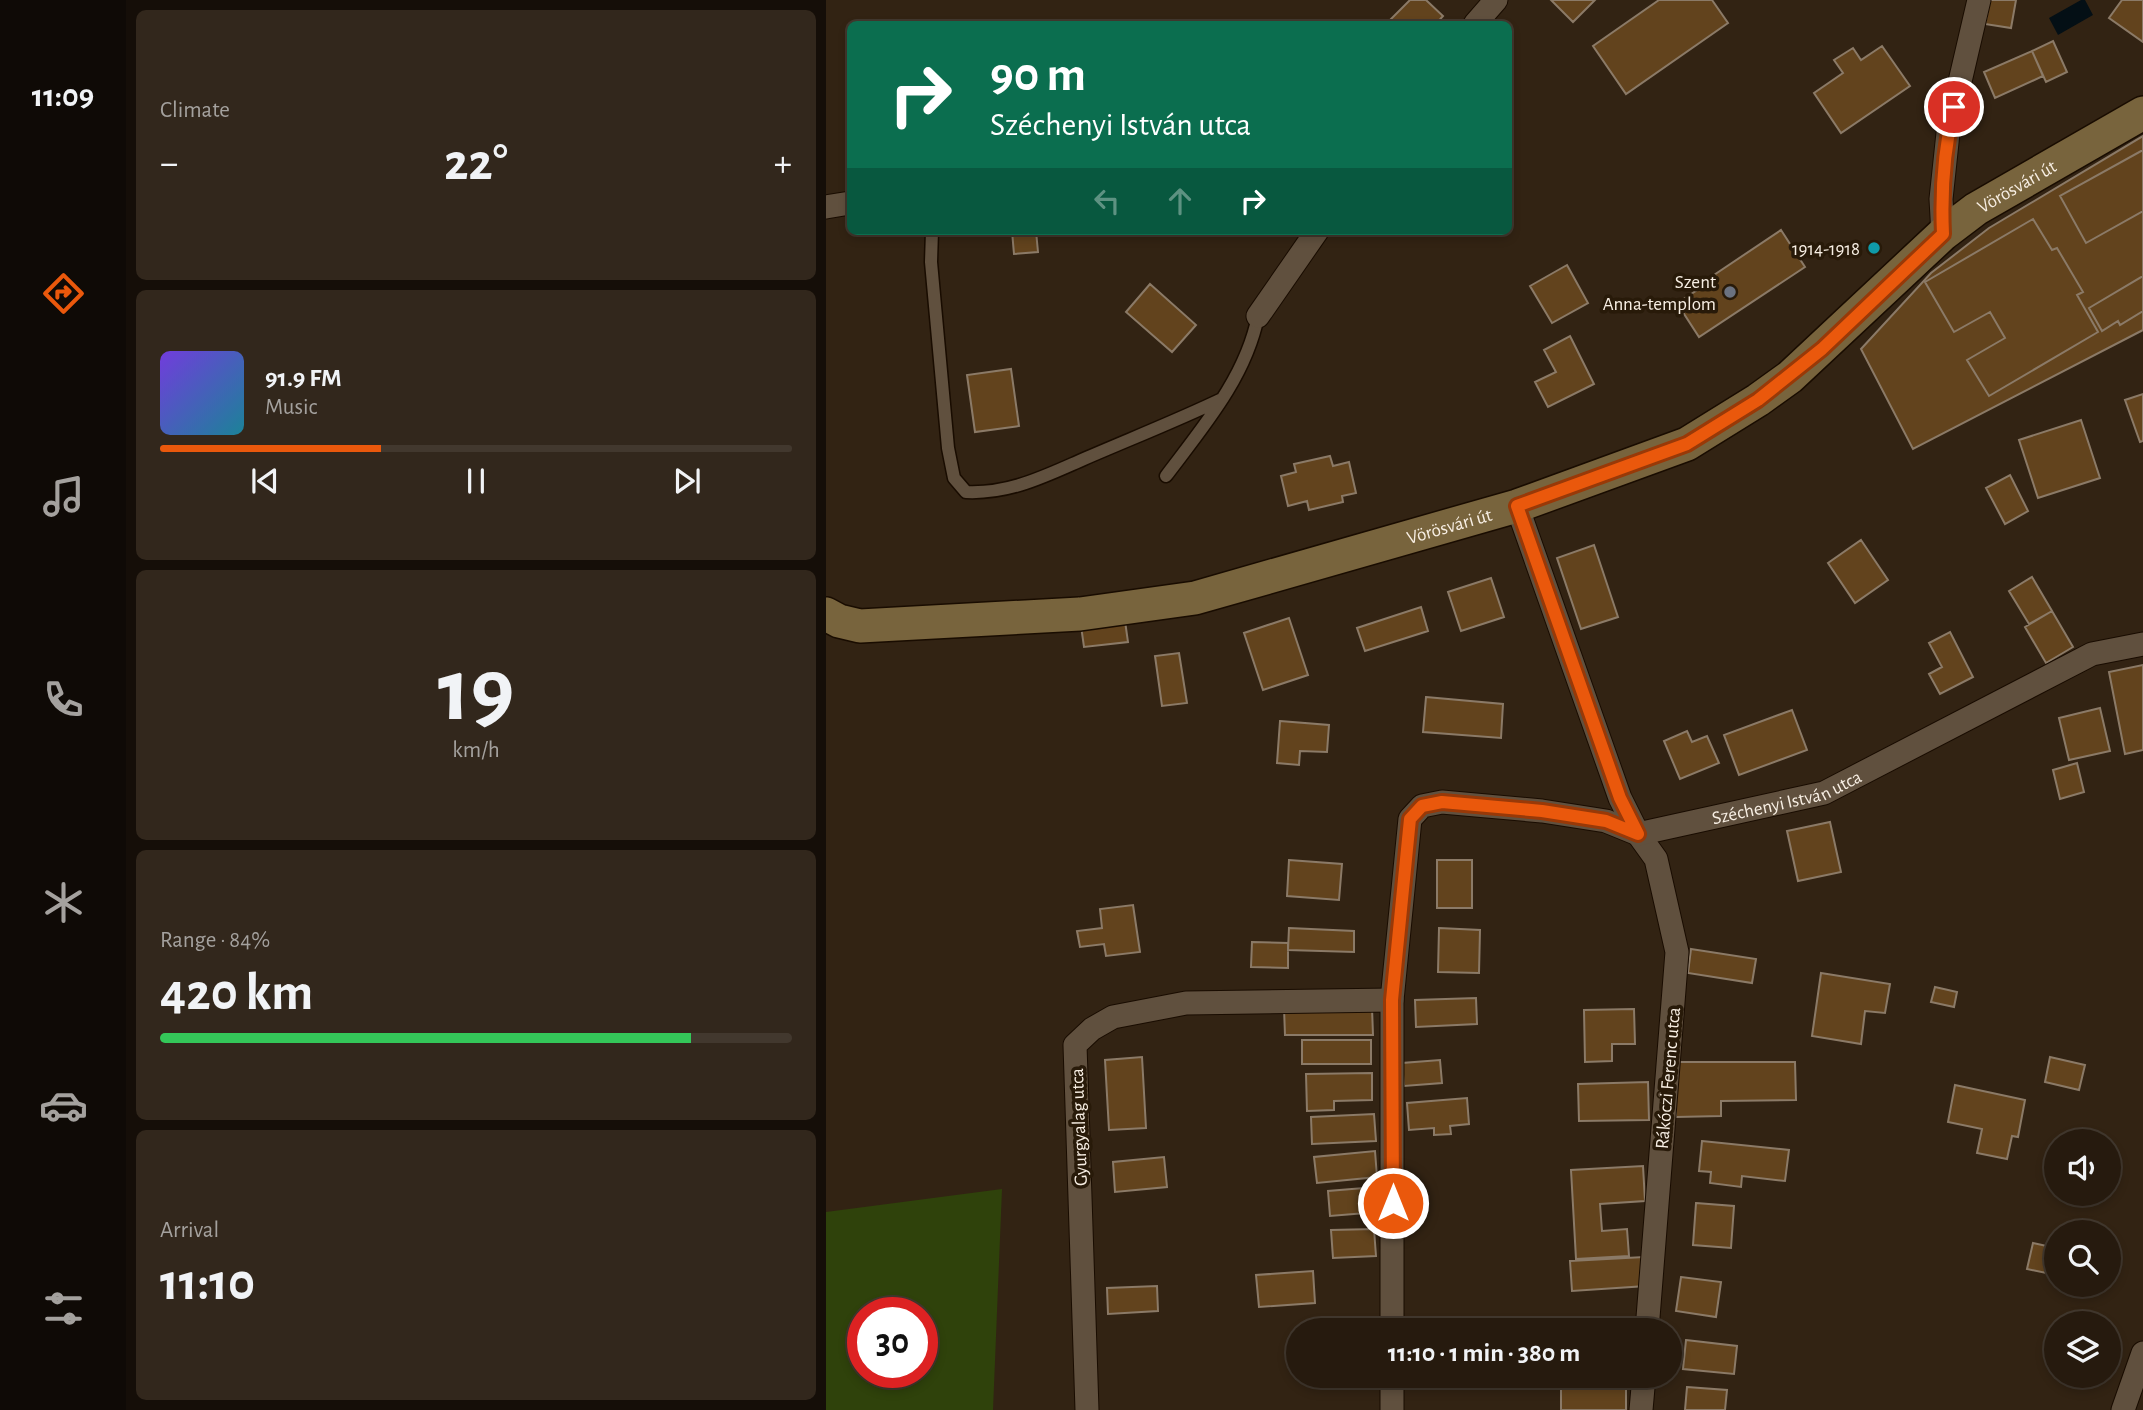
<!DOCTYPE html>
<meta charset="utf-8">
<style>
body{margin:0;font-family:"Alegreya Sans",sans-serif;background:#32271c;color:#f1f3f6;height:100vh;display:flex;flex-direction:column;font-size:26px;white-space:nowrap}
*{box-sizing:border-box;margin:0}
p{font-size:23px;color:#a4a19e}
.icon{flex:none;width:38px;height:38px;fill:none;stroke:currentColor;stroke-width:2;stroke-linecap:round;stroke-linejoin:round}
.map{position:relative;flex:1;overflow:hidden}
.drawer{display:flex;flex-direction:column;gap:10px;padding:10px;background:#150e08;width:700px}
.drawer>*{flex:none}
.banner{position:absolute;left:21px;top:21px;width:665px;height:214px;border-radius:10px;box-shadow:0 4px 10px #0003,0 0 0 2px #42382e;background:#0b6e4f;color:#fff;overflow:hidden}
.tools{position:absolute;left:1218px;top:1129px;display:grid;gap:14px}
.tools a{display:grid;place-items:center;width:77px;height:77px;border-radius:50%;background:#261a0e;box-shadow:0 4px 10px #0003,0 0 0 2px #42382e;font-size:35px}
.speed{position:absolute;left:21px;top:1297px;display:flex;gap:14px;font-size:35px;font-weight:700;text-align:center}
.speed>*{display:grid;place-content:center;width:91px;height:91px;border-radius:50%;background:#261a0e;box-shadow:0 4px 10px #0003,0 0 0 2px #42382e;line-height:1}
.speed .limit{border:10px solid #d22;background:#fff;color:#111}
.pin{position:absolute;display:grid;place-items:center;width:60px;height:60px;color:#fff;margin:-30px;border:4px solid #fff;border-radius:50%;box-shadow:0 2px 7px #0007}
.me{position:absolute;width:77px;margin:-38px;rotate:0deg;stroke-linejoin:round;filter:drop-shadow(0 0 5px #0008)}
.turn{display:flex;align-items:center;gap:24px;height:147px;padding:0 28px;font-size:32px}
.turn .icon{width:91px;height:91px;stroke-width:2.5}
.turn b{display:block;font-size:49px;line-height:60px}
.lanes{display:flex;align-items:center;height:66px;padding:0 28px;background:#0003;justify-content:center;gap:35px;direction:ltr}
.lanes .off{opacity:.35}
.big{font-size:52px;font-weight:700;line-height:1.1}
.drawer .widget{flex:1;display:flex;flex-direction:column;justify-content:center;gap:10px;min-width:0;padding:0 24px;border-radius:10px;background:#32271c}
.drawer .dial{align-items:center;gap:0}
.dial b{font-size:91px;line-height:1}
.song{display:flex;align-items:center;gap:21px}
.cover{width:84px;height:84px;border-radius:10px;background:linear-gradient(135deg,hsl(260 70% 55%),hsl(190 70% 35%))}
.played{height:7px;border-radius:4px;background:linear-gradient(90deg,#ea580c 35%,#42382e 35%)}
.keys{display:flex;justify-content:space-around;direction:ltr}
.heat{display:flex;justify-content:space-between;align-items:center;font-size:38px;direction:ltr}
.charge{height:10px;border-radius:5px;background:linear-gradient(90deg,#34c759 84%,#42382e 0)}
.trip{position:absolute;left:460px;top:1318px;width:396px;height:70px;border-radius:35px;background:#261a0e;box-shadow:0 4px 10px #0003,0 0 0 2px #42382e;font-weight:700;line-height:70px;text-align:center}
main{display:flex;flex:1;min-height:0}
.tab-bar{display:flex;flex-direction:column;width:126px;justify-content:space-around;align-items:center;background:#0f0a06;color:#a4a19e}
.tab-bar .icon{width:49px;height:49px}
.tab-bar .selected{color:#ea580c}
.tab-bar b{font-size:32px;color:#f1f3f6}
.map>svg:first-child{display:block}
.green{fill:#2f420b;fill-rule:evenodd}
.water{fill:#040f15}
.building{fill:#62431d;stroke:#8b7a67;stroke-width:2}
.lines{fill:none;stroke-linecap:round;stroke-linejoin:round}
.service-casing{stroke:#190c00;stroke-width:15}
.minor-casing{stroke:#190c00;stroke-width:25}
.secondary-casing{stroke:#190c00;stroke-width:36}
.service{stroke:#60503e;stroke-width:12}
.minor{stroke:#60503e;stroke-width:23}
.secondary{stroke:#78643d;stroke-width:33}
.route-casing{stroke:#983908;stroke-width:18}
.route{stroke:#ea580c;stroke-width:12}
.culture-dot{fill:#0f9aa8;stroke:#281a09;stroke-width:2.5}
.worship-dot{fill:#6b7280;stroke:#281a09;stroke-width:2.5}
.labels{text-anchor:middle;stroke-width:7;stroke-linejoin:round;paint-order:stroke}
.street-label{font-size:19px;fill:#f8efe4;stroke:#281a09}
.poi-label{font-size:19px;fill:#f8efe4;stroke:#281a09;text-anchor:end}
</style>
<main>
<nav class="tab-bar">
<b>11:09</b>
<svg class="icon selected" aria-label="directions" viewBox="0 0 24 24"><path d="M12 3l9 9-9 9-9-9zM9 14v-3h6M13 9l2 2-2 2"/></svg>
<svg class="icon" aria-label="music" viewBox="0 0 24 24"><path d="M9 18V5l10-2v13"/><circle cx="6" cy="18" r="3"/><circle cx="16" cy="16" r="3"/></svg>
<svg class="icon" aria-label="phone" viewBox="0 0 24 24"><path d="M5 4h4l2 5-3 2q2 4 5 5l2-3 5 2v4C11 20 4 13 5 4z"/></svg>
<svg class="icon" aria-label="climate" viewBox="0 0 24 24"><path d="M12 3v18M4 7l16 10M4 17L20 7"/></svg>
<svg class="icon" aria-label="car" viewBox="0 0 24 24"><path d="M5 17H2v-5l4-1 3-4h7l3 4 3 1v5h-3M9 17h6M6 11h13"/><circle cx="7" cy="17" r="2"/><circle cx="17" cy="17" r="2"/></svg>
<svg class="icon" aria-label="filters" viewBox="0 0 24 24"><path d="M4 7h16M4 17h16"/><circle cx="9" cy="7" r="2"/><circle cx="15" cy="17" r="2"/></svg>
</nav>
<section class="drawer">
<div class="widget"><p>Climate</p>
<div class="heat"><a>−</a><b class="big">22°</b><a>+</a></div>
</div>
<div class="widget">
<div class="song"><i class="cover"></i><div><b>91.9 FM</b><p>Music</p></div></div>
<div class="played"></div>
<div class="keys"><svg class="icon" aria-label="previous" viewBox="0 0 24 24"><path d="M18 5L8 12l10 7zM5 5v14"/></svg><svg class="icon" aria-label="pause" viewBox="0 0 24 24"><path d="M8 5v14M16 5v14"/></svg><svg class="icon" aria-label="next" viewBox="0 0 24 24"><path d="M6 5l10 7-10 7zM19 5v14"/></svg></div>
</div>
<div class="widget dial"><b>19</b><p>km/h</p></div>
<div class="widget"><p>Range · 84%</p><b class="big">420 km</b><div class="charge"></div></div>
<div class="widget"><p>Arrival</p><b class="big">11:10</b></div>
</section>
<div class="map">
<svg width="1317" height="1410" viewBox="0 0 1317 1410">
<rect width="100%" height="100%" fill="#322313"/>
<path class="green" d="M176,1189l-9,221h-167v-198zM37,1312h59v60h-59z"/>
<path class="water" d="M1255,0h4l8,15 -35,20 -9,-17z"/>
<path class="building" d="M584,0h16l17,16 -7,8h-50z
M725,0h44l-22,22z
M833,0h53l16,23 -102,71 -33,-48z
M1164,0h26l-5,28 -26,-4z
M1296,0h21v42l-34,-24z
M1227,41l14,31 -21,10 -14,-31z
M1056,46l28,40 -69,47 -27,-40 29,-20 -9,-13 19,-12 8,12z
M1206,51l11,25 -48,22 -11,-26z
M1317,136v194l-230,119 -52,-100 70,-76 58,-45z
M1317,150v61l-57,32 -26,-47z
M1207,219l19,31 5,-2 26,44 -6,3 21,37 -109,64 -22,-36 38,-22 -15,-26 -36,20 -29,-50z
M955,230l24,37 -106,70 -22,-34 33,-21 -2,-3z
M186,231h24l2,21 -24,2z
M741,265l21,38 -36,20 -22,-37z
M1317,276v35l-23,14 -2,-4 -16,10 -13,-23z
M324,284l46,41 -24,27 -46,-40z
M744,336l24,48 -46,23 -13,-25 21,-10 -12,-22z
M185,369l8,57 -44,6 -8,-57z
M1317,394v47l-3,1 -15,-42z
M1255,420l19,58 -62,20 -19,-58z
M504,456l3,10 16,-4 7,31 -14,3 1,6 -34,8 -2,-9 -19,5 -7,-30 15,-4 -2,-8z
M1184,475l18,36 -23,13 -19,-36z
M1035,540l27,40 -33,23 -27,-40z
M768,545l24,72 -37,12 -24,-71z
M1206,577l20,34 -23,13 -20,-33z
M665,578l13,39 -43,14 -13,-39z
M595,607l7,24 -63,20 -8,-23z
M1226,611l21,36 -27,16 -21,-36z
M463,618l19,57 -45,15 -19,-57z
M299,621l3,21 -44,5 -3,-21z
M1124,632l23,45 -33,17 -11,-20 13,-7 -13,-24z
M353,653l8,50 -25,3 -7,-50z
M1317,665v85l-18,4 -16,-82z
M600,697l77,7 -2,34 -78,-6z
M1274,708l10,43 -41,9 -10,-42z
M966,710l15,40 -68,25 -15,-40z
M454,721l49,4 -2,27 -27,-1 -1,14 -22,-2z
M861,731l5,11 15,-6 12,27 -39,16 -16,-38z
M1251,763l7,29 -24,7 -7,-29z
M1004,822l11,50 -43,9 -11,-50z
M463,860l53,4 -3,36 -52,-4z
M611,860h35v48h-35z
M307,905l7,47 -34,4 -2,-12 -24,3 -3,-16 25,-3 -2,-19z
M463,928l65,3v21l-66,-2z
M613,928l41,2 -1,43 -41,-1z
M426,942l36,1v25l-37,-1z
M865,949l65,10 -4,24 -64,-10z
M995,973l69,11 -5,29 -20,-2 -4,33 -49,-8z
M1109,987l22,5 -3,15 -23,-5z
M650,998l1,26 -61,3 -1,-27z
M458,1008h88l1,27h-88z
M808,1009l1,35h-23v17l-27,1 -1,-52z
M476,1040h69v24h-69z
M316,1057l4,71 -37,2 -4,-70z
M1224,1057l35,8 -6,25 -34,-8z
M614,1060l2,23 -38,3 -2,-23z
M850,1062h119l1,38 -75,1v15l-45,1z
M546,1073v27l-38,1v9l-27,1 -1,-37z
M822,1082l1,38 -70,1 -1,-37z
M1129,1085l70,15 -7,37 -6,-1 -5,23 -30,-6 5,-24 -34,-7z
M641,1098l2,26 -19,2 1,8 -17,1v-7l-25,2 -2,-27z
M548,1114l2,27 -64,3 -1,-27z
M876,1141l87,9 -4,31 -43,-5 -1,11 -31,-4 1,-11 -12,-1z
M549,1151l2,26 -60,6 -3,-26z
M338,1157l3,30 -52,5 -2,-30z
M817,1166l2,35 -45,3 2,27 25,-2 2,27 -53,3 -5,-89z
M550,1187l2,25 -48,4 -2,-25z
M870,1203l38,3 -3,42 -38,-3z
M548,1229l2,27 -43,2 -2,-28z
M1207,1243l23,5v27l-29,-6z
M818,1257l2,29 -74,5 -2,-30z
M487,1271l2,32 -56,4 -3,-32z
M855,1277l40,5 -5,35 -40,-6z
M331,1286l1,25 -50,3 -1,-26z
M860,1340l51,6 -3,28 -51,-5z
M735,1382h65v28h-65z
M861,1387l40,3 -2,20h-40z"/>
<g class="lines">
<g class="service-casing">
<path id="service" d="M106,231l-1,31 17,186 6,30 12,14c44,2 79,-16 118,-33 46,-20 92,-38 138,-60
M340,476c37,-49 80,-99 92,-160"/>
</g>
<g class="minor-casing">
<g id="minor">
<path d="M649,24l21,-24"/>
<path d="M0,207l24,-4"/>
<path d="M1117,234l-2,-35 7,-66 31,-133"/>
<path d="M432,316l59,-85"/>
<path d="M691,506l103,292 18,36 18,25 21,93 -30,378"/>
<path id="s1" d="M566,1330v-330l18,-181 12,-13 20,-4 100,9 64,10 32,13 186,-41 268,-139 51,-10"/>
<path d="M261,1410l-12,-365 17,-16 21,-12 73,-14 206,-3"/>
<path d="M566,1410v-34"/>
<path d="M815,1410l3,-34"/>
<path d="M1297,1410l20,-57"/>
</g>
</g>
<g class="secondary-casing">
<g id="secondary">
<path id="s2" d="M0,614l13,7 21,5 220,-12 115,-16 322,-92 170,-62 71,-44 32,-23 153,-143 33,-25 167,-96"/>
</g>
</g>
<use href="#service" class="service"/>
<use href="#minor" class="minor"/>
<use href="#secondary" class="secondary"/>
</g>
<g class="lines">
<g class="route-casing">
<path id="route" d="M567,1203l-1,-203 18,-181 12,-13 20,-4 100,9 64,10 32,13 -18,-36 -103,-292 170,-62 71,-44 64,-51 121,-115c-2,-43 1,-85 11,-127"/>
</g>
<use href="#route" class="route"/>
</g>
<circle class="culture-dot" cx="1048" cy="248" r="7"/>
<circle class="worship-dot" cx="904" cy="292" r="7"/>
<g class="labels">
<g class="street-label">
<text dy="7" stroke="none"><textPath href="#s2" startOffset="1309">Vörösvári út</textPath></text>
<text dy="7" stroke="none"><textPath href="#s2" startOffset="637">Vörösvári út</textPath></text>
<text dy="7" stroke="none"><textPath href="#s1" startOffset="903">Széchenyi István utca</textPath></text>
<text transform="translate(841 1078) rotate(-85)" y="7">Rákóczi Ferenc utca</text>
<text transform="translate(252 1127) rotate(-92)" y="7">Gyurgyalag utca</text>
</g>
<g class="poi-label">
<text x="1034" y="255">1914-1918</text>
<text x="890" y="288">Szent<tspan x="890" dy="22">Anna-templom</tspan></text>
</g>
</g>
</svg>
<div class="tools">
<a><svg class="icon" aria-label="sound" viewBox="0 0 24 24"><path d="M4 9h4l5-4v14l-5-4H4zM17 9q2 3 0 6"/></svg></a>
<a><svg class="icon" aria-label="search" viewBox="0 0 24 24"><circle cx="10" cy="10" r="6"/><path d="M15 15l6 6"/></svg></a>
<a><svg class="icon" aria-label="layers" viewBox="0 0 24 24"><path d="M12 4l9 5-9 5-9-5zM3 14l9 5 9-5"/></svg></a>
</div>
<div class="speed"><div class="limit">30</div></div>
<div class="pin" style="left:1128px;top:107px;background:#d93025"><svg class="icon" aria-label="arrive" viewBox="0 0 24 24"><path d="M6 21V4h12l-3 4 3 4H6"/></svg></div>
<svg class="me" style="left:567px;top:1203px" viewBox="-20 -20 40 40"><circle r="17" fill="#ea580c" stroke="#fff" stroke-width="3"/><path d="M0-11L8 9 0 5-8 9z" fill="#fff"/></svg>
<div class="trip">11:10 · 1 min · 380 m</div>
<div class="banner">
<div class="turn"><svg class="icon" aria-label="right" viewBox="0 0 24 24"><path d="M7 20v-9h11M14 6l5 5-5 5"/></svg><div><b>90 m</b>Széchenyi István utca</div></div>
<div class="lanes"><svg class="icon off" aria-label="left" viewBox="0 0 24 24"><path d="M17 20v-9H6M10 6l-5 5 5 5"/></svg><svg class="icon off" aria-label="ahead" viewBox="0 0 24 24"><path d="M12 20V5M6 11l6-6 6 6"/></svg><svg class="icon" aria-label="right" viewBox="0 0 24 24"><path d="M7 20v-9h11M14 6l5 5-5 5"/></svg></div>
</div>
</div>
</main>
